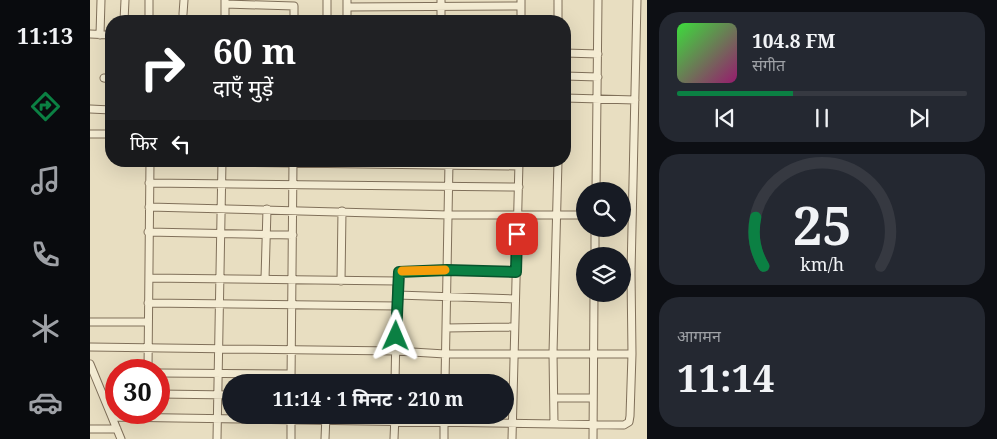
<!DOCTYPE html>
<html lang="hi">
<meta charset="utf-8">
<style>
body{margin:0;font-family:"Noto Serif","Noto Sans Devanagari",serif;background:#242831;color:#f1f3f6;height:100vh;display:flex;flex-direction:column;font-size:19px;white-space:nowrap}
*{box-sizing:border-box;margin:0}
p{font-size:16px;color:#9ea1a6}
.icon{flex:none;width:28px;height:28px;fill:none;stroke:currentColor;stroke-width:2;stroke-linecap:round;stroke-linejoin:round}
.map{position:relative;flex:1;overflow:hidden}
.side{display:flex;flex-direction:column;gap:12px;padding:12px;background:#0d0f14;width:350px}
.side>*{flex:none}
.banner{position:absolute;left:15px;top:15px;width:466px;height:152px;border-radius:20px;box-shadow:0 5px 20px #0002;background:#202124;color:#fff;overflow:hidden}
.fabs{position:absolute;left:486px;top:182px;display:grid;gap:10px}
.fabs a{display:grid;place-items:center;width:55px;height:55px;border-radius:50%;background:#171b24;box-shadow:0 5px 20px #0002;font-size:25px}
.speed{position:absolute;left:15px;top:359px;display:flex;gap:10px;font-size:25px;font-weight:700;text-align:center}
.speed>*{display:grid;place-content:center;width:65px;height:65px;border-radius:50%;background:#171b24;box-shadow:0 5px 20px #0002;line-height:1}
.speed .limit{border:8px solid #d22;background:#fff;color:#111}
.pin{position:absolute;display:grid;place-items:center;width:42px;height:42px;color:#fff;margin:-21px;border-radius:10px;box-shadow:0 2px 8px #0006}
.me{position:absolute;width:55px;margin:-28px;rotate:1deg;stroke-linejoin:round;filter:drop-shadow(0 0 4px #0008)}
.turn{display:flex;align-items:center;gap:18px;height:105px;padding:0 25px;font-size:22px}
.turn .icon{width:65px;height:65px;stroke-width:2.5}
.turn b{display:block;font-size:35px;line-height:42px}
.then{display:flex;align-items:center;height:48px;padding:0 25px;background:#0003;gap:10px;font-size:19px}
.big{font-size:38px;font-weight:700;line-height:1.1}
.side .card{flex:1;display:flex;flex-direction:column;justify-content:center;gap:8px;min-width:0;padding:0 18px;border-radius:20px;background:#242831}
.side .dial{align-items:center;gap:0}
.dial svg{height:130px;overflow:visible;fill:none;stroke:#363941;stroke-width:7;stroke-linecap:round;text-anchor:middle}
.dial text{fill:#f1f3f6;stroke:none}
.song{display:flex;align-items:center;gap:15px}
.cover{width:60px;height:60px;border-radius:8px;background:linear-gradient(135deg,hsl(120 70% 55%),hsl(320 70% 35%))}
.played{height:5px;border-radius:2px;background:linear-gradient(90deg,#0b8043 40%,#363941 40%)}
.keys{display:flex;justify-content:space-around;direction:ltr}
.trip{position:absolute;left:132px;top:374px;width:292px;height:50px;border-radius:25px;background:#171b24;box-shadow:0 5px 20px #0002;font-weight:700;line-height:50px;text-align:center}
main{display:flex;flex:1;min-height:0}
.dock{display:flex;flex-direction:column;width:90px;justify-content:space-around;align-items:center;background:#090b0e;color:#9ea1a6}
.dock .icon{width:35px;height:35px}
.dock .current{color:#0b8043}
.dock b{font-size:22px;color:#f1f3f6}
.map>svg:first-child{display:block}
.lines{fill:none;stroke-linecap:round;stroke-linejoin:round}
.minor-casing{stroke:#80705a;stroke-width:9}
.minor{stroke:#f4ecd3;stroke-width:7}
.route-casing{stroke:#07532c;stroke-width:12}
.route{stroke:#0b8043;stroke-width:9}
.slow{stroke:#f59e0b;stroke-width:9}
</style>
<main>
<nav class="dock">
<b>11:13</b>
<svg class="icon current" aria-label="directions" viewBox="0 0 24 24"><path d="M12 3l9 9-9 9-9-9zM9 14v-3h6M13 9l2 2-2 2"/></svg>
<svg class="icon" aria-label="music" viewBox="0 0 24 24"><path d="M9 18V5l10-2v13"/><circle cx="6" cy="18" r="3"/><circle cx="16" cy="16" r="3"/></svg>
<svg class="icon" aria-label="phone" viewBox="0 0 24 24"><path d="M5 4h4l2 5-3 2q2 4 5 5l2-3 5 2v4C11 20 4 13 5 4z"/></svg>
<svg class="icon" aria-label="climate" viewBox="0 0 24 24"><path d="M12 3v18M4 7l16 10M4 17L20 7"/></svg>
<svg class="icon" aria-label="car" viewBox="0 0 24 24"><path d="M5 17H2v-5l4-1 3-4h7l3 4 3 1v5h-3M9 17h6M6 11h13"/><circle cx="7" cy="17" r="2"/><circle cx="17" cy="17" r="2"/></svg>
</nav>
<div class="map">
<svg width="557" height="439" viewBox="0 0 557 439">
<rect width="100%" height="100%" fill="#e8dec1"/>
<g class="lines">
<g class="minor-casing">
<path id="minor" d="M135,4l69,2v15
M257,7l174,-1
M93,14l1,-14
M34,21l1,-21
M59,21v-21
M135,21v-21
M237,21v-21
M257,21v-21
M351,21v-21
M431,21v-21
M468,21v-21
M0,34l21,1
M10,35l1,-35
M475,53l33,1
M475,76l33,1
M14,78l7,1
M475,98l70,2
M0,109l21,1
M0,134h21
M132,162l297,4
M59,183l370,4
M506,191l2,-191
M59,207l299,8h137
M58,232l145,3
M505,256v-27
M59,278l248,3
M175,279l2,-70
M251,281l1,-70
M307,295l118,4
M58,303l249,3
M0,322h58
M356,328l68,-1
M0,347l306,4 49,3h187
M0,364l31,75
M58,370l2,-209
M69,373l132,1
M201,382l2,-221
M305,382l2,-101 2,-9 48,-2 69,2
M355,382l4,-220
M69,394l72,1
M464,398h39
M22,417l512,8 5,-3 1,-6 2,-62 -1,-81 6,-273
M464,423l-1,-70 5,-192
M0,429h27
M127,439l5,-278
M201,439v-24
M235,439l1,-24
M304,439l1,-24
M354,439v-24
M422,439l7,-277
M503,439l1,-145"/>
</g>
<use href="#minor" class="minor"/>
</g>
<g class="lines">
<g class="route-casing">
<path id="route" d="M306,336l3,-64 48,-2 69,2 1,-38"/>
</g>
<use href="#route" class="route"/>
<path class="slow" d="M312,271l43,-1"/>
</g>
</svg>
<div class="fabs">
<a><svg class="icon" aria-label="search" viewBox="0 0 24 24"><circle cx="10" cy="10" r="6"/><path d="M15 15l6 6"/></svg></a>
<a><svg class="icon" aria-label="layers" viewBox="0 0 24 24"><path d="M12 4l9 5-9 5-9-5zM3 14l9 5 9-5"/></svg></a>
</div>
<div class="speed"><div class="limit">30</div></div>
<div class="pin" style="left:427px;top:234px;background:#d93025"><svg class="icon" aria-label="arrive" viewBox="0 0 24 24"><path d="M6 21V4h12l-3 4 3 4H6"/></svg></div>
<svg class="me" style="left:306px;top:336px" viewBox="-20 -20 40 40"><path d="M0-17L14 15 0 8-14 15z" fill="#0b8043" stroke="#fff" stroke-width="4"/></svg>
<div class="trip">11:14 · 1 मिनट · 210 m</div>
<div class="banner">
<div class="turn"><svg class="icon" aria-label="right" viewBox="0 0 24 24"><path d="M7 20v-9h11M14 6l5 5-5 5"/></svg><div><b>60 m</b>दाएँ मुड़ें</div></div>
<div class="then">फिर<svg class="icon" aria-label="left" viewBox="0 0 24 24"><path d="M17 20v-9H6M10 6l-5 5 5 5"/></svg></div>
</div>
</div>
<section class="side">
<div class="card">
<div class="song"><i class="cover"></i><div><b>104.8 FM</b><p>संगीत</p></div></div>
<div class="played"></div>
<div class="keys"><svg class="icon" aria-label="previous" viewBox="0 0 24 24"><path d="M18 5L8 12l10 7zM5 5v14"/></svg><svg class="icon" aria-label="pause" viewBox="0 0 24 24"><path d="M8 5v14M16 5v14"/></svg><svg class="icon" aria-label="next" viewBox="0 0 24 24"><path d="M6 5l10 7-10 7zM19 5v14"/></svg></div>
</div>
<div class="card dial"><svg viewBox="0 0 100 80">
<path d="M14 69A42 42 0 1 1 86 69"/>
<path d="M14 69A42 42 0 0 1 9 39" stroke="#0b8043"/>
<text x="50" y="56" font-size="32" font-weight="700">25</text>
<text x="50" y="72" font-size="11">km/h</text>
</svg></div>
<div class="card"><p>आगमन</p><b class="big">11:14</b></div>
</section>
</main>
